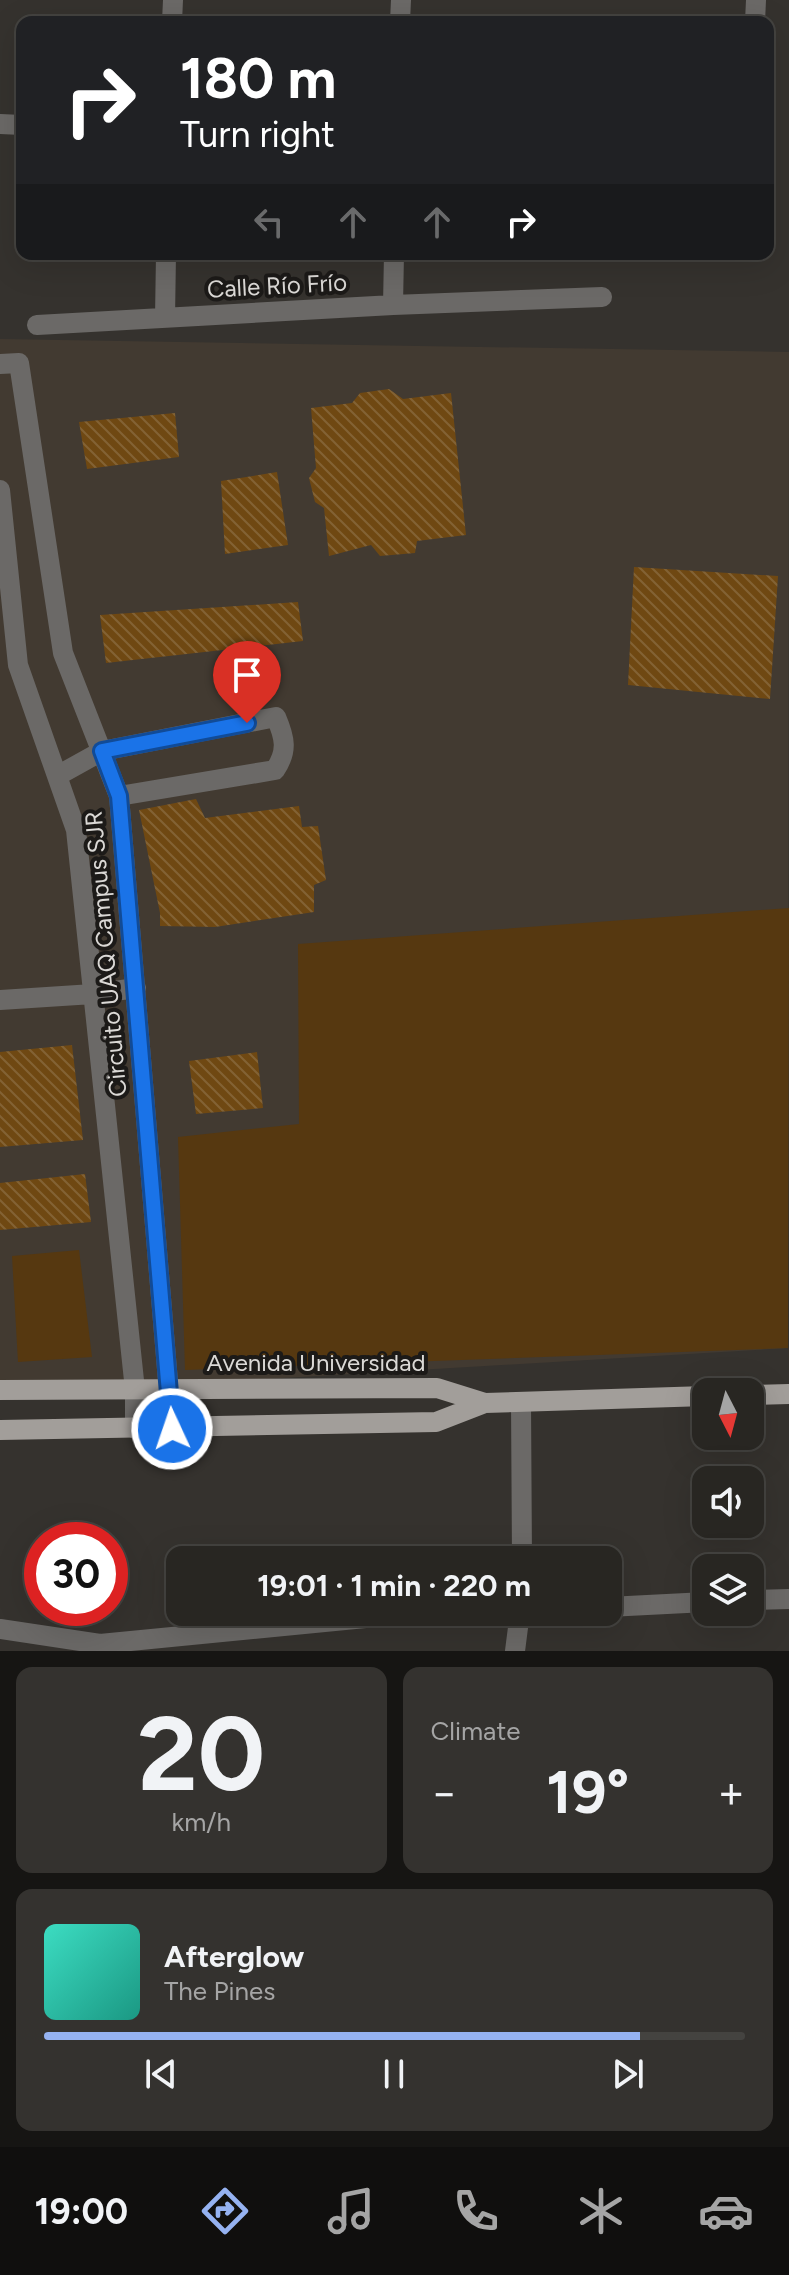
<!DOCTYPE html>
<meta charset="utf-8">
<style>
body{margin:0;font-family:Figtree,sans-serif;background:#34322f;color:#f1f3f6;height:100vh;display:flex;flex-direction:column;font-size:30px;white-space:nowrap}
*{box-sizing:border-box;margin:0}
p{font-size:26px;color:#a5a5a5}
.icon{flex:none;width:44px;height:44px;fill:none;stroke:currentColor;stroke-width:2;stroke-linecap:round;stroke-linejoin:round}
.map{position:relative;height:1651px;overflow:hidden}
.drawer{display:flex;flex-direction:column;gap:16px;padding:16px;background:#161513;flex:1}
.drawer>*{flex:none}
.hud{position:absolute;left:16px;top:16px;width:758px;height:244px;border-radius:16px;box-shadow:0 8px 32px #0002,0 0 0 2px #444340;background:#202124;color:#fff;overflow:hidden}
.needle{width:52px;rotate:174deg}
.tools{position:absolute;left:692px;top:1378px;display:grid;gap:16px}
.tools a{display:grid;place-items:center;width:72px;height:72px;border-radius:16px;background:#282622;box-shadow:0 8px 32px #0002,0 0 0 2px #444340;font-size:40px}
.speed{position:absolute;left:24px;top:1522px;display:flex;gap:16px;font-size:40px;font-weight:700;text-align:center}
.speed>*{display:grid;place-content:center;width:104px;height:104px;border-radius:50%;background:#282622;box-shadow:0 8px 32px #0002,0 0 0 2px #444340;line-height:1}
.speed .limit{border:12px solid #d22;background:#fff;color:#111}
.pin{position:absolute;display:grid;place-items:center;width:68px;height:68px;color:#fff;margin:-82px -34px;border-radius:50% 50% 50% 0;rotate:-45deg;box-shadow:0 0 8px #0007}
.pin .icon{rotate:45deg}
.me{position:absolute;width:88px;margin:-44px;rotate:357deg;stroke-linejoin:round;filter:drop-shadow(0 0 6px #0008)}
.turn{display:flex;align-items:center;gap:28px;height:168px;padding:0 32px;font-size:36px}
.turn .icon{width:104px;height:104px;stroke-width:2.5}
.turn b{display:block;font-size:56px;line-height:68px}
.lanes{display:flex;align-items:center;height:76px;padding:0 32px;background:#0003;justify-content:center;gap:40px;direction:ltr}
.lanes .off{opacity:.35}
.big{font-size:60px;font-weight:700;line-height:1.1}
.drawer .widget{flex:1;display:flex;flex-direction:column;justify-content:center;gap:12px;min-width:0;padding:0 28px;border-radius:16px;background:#34322f}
.drawer .dial{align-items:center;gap:0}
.dial b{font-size:104px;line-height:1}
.song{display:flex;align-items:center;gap:24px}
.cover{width:96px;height:96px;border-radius:12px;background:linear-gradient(135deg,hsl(170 70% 55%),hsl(170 70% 35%))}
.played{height:8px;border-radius:4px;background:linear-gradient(90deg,#95b2f1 85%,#444340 85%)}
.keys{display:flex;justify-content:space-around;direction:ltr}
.heat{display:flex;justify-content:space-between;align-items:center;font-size:44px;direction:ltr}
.drawer .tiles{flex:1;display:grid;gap:16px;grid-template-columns:1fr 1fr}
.widget:last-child{grid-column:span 2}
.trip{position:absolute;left:166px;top:1546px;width:456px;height:80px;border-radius:16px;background:#282622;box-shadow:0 8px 32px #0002,0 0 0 2px #444340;font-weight:700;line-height:80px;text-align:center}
.tab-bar{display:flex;height:128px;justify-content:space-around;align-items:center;background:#100f0e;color:#a5a5a5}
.tab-bar .icon{width:56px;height:56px}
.tab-bar .on{color:#95b2f1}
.tab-bar b{font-size:36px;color:#f1f3f6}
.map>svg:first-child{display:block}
.built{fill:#423a31}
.pitch{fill:#563810}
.building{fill:url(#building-back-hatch)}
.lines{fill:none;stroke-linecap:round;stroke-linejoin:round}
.minor{stroke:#6b6967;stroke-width:20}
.major{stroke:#a29e9a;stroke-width:20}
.route-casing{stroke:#114b97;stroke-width:20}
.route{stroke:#1a73e8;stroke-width:14}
.labels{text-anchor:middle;stroke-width:8;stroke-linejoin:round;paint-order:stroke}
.street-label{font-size:24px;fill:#dbd9d6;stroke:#1c1a18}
</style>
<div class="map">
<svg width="789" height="1651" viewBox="0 0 789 1651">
<defs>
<pattern id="building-back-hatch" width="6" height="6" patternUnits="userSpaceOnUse" patternTransform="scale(2)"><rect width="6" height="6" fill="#6f4812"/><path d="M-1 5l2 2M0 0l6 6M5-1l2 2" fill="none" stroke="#836234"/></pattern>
</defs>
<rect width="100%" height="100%" fill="#35322e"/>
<path class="built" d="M0,339l789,13 -1,996 -588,35h-200z"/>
<path class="pitch" d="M789,908l-1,440 -603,22 -7,-233 121,-13 -1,-180z
M79,1250l13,107 -74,5 -6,-106z"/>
<path class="building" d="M389,389l14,10 48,-6 15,142 -49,6 -2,12 -35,3 -9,-11 -42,11 -5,-48 -9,-6 -6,-24 7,-10 -5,-60 41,-5 8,-10z
M175,413l4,44 -92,12 -8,-47z
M277,472l11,73 -63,9 -4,-73z
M634,567l144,9 -8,123 -142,-14z
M298,602l5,39 -197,22 -6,-48z
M196,799l9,19 94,-12 3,21 16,-1 8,54 -12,5v27l-99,15 -55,-1v-13l-21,-103z
M72,1045l11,95 -83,7v-95z
M257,1052l6,56 -67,6 -7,-53z
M85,1174l6,48 -91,8v-47z"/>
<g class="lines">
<path class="minor" d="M172,22l1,-22
M400,22l1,-22
M755,22l1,-22
M0,124l22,1
M393,305l1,-51
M165,318l1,-64
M37,325l356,-20 209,-8
M0,364l19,-1 44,290 56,143 53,633
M0,490l18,175 58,165 59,560v39
M57,776l45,-25 174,-34c9,21 12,34 -1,53l-156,26
M0,1000l93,-6 43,-6
M521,1402l1,158
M750,1600l39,-1
M608,1607l98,-5
M0,1629l100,15 327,-32
M515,1651l5,-39"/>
<path class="major" d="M0,1390l437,-2 48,15
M750,1395l39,-1
M0,1430l436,-8 49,-19 221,-7"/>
</g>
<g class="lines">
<g class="route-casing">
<path id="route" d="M172,1429l-53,-633 -17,-45 145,-28"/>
</g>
<use href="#route" class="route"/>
</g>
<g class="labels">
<g class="street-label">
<text transform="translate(277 286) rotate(-3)" y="8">Calle Río Frío</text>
<text transform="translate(106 954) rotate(-95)" y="8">Circuito UAQ Campus SJR</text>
<text x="316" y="1371">Avenida Universidad</text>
</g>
</g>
</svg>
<div class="tools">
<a><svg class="needle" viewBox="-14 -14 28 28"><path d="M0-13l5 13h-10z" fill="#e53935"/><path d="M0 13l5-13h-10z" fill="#a5a5a5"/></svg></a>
<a><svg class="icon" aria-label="sound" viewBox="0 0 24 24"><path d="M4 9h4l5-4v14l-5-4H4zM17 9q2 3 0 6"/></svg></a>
<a><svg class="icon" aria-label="layers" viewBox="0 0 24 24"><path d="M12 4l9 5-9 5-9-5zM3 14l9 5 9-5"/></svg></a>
</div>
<div class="speed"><div class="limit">30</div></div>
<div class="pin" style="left:247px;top:723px;background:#d93025"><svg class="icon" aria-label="arrive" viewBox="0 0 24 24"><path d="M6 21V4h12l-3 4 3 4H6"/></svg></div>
<svg class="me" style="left:172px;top:1429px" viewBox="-20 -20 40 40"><circle r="17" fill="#1a73e8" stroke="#fff" stroke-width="3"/><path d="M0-11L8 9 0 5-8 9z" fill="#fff"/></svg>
<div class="trip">19:01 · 1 min · 220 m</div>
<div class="hud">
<div class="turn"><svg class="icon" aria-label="right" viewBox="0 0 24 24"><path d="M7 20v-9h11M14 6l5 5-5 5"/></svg><div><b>180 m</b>Turn right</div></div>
<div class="lanes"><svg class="icon off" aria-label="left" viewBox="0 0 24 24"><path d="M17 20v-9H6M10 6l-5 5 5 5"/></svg><svg class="icon off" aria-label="ahead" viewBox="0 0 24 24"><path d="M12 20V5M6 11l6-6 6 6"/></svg><svg class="icon off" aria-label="ahead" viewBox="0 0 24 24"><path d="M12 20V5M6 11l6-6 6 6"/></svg><svg class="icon" aria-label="right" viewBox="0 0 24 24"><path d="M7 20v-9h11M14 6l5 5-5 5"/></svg></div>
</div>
</div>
<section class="drawer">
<div class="tiles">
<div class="widget dial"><b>20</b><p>km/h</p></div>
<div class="widget"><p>Climate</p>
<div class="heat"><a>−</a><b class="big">19°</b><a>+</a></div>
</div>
<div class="widget">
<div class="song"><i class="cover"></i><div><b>Afterglow</b><p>The Pines</p></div></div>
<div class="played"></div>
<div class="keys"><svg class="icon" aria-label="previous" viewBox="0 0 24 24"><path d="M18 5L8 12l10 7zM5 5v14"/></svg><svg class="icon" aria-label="pause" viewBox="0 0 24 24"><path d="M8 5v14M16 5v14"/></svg><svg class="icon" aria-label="next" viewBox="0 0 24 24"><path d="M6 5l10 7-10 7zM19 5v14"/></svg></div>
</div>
</div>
</section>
<nav class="tab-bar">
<b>19:00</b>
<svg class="icon on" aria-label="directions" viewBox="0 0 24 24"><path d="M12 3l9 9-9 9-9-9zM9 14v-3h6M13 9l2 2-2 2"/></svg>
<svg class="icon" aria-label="music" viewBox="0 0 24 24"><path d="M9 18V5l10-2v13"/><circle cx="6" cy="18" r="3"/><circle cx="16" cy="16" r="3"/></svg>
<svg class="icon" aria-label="phone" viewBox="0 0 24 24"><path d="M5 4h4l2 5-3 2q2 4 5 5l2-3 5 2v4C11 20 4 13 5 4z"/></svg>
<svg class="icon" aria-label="climate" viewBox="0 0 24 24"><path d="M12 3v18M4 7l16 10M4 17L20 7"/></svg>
<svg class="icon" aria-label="car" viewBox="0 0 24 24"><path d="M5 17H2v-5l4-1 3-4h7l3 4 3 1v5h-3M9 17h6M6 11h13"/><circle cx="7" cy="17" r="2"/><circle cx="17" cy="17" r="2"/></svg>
</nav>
